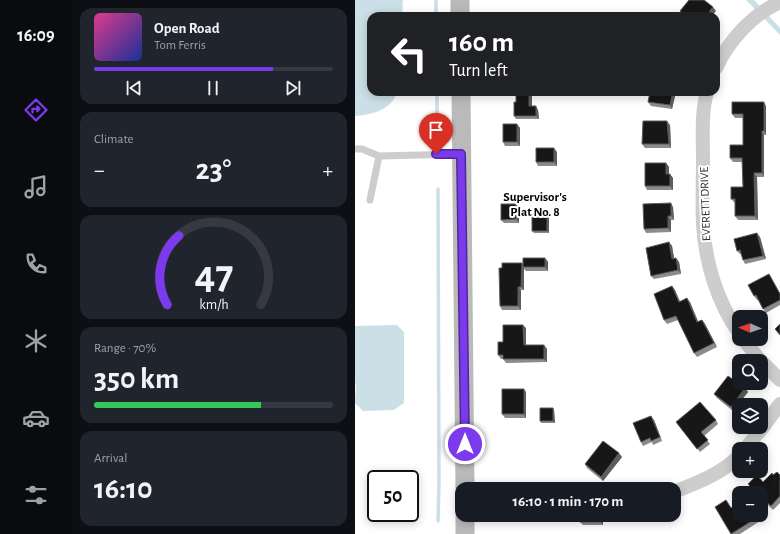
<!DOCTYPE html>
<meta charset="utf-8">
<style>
body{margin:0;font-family:"Alegreya Sans",sans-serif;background:#20242c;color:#f1f3f6;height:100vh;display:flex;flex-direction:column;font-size:15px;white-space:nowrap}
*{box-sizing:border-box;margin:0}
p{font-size:13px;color:#9ea1a6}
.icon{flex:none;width:22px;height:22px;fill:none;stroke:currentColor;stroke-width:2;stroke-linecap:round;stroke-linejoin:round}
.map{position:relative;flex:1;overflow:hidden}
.side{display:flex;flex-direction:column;gap:8px;padding:8px;background:#0d0f14;width:283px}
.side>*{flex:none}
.hud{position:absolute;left:12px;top:12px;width:353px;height:84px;border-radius:12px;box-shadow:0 2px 10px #0003;background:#202124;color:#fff;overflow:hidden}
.needle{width:26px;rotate:272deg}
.fabs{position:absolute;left:377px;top:310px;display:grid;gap:8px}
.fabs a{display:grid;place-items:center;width:36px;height:36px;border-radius:8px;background:#171b24;box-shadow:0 2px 10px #0003;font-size:20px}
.speed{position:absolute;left:12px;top:470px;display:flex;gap:8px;font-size:20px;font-weight:700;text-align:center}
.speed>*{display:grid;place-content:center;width:52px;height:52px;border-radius:50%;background:#171b24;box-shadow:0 2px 10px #0003;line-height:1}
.speed .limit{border:2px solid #111;border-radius:6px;background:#fff;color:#111}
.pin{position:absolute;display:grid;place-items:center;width:34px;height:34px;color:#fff;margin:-41px -17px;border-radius:50% 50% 50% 0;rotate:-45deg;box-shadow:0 0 4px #0007}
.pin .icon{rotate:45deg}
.me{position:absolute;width:44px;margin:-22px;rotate:0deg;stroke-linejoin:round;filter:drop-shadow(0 0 3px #0008)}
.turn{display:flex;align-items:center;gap:14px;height:84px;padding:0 16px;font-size:18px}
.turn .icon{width:52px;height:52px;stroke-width:2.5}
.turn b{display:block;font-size:28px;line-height:34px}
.big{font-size:30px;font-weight:700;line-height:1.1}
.side .card{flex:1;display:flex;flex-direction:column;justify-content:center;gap:6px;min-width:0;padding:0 14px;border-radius:12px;background:#20242c}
.side .dial{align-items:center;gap:0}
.dial svg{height:104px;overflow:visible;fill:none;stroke:#363941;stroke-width:7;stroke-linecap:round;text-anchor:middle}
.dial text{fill:#f1f3f6;stroke:none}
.song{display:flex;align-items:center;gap:12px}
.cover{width:48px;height:48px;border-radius:6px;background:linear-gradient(135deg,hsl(330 70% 55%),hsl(230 70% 35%))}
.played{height:4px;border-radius:2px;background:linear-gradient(90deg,#7c3aed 75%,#363941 75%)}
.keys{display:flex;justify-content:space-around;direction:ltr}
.heat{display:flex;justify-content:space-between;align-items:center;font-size:22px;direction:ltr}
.charge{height:6px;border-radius:3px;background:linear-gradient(90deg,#34c759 70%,#363941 0)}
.trip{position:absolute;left:100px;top:482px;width:226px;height:40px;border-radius:12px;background:#171b24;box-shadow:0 2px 10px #0003;font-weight:700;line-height:40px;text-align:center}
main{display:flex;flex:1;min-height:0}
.dock{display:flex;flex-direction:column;width:72px;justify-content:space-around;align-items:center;background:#090b0e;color:#9ea1a6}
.dock .icon{width:28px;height:28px}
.dock .selected{color:#7c3aed}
.dock b{font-size:18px;color:#f1f3f6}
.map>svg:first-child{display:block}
.water{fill:#cbdfe7}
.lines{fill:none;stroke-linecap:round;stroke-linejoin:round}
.stream{stroke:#cbdfe7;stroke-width:3.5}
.lane{stroke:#cdcdcd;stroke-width:7}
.street{stroke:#cdcdcd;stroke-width:14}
.secondary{stroke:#bababa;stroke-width:19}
.wall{fill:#8b8b8b}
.shaded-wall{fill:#5d5d5d}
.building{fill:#171717;stroke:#5d5d5d}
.route-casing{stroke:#51269a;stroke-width:10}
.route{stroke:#7c3aed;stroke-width:7}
.labels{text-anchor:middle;stroke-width:4;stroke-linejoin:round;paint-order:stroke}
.street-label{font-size:12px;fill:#303030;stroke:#fff}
.neighbourhood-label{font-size:13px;font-weight:bold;fill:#000;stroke:#fff}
</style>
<main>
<nav class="dock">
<b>16:09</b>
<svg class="icon selected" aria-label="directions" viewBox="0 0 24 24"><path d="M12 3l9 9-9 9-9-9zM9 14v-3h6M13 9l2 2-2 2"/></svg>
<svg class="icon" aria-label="music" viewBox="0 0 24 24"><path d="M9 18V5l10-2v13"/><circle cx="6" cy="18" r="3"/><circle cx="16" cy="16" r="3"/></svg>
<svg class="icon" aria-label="phone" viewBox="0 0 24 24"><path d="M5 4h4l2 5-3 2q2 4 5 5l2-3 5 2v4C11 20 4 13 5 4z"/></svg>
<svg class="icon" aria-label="climate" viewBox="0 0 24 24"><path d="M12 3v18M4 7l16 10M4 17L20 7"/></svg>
<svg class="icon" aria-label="car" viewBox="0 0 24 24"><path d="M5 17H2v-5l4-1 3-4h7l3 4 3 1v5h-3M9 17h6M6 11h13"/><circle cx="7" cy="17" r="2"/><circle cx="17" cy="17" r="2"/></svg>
<svg class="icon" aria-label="filters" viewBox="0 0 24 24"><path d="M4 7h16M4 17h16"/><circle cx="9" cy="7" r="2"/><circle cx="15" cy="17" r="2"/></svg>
</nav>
<section class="side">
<div class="card">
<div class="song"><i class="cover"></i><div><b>Open Road</b><p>Tom Ferris</p></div></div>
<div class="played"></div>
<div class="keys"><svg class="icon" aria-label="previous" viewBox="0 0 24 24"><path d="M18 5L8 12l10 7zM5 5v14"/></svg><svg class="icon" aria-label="pause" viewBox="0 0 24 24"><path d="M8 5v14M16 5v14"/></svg><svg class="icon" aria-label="next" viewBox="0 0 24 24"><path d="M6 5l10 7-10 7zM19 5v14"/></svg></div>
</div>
<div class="card"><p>Climate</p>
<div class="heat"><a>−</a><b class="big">23°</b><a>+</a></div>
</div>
<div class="card dial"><svg viewBox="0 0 100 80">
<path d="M14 69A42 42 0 1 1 86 69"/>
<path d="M14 69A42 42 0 0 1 23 16" stroke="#7c3aed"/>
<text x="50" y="56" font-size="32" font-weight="700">47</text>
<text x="50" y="72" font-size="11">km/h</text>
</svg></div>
<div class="card"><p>Range · 70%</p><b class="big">350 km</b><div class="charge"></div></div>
<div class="card"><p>Arrival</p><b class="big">16:10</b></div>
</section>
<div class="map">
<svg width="425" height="534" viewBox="0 0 425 534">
<rect width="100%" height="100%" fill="#fff"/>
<path class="water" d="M0,0h48l-1,16h-31v76h26c-5,18 -26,23 -42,24z
M391,0h8l26,28v7z
M42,325l7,7v71l-10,7 -31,1 -8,-8 1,-18 -1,-3v-56z"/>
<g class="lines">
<path class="stream" d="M81,16v-16
M82,92v23
M83,521l1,-38 -1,-294"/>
<path class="lane" d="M0,149h7l17,7 82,-2
M15,200l9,-44"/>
<path class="street" d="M361,68c13,-28 36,-53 64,-66
M352,92c-6,22 -4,45 -4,67 0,22 -1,43 0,65 2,37 14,78 36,109
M388,339l16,20 21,21
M390,449l18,-22 17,-23
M319,492c23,-9 47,-18 65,-36"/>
<path class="secondary" d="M105,16v-16
M106,92l4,397
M110,515v19"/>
</g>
<path class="wall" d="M295,92h26l-4,17 -21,-3 -3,-4z
M177,106l6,4 1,9h-23l-2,-3z
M411,106v29h-2v42h-7l1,43h-20l-3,-4v-13l-4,-4 12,-12 -1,-25h-9l-3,-4 13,-13v-27h-8l-3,-4z
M162,124l3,4v18h-15l-2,-4z
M315,125l1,23h-26l-3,-4z
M202,152v14h-19l-2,-4z
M311,163l3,4v7l4,4v12h-26l-2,-4z
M161,204l3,4v15h-15l-3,-3z
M318,207l1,13h-3v12l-25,1 -2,-4z
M192,215l2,2v16h-15l-2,-2z
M405,237l6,22 -21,5 -2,-4 -2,-6h-1l-3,-3z
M314,242l3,4 2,13 2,-1 3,4 2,12 -27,5 -3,-3z
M190,258l3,4v9h-22l-2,-2v21h-3v20h-19l-2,-4 2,-38 21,-3z
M414,274l11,19v12l-14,8 -8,-13h-1l-3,-4z
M317,286l3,4 5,11 10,1 8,20 4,-2 3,4 12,23 -20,10 -3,-4 -16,-33 -11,4 -3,-4z
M171,328v17h18l3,4v13l-41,1 -3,-4h-2l-3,-4 5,-13z
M390,388l3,4 -15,19 -16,-13 -3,-4z
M171,392v26h-21l-3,-4z
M198,408l1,2 1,13h-14l-1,-2z
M299,420l8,21 -9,4 -1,-3 -9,4 -2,-4z
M361,420l2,4 -14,12 6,8 -10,8 -24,-30z
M267,457l-19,24 -16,-13 -2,-4z
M418,475h7v28l-7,7 -12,-12v-5h-5l-5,-5 -3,-4 15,-2z
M376,508l25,7 4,6 -20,13h-8z
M248,515v10h-20l-3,-3z"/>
<path class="shaded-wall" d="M358,7l3,4 -4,5h-6z
M174,92h3v18l-3,-4z
M318,92h3l-4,17 -2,-4z
M409,102l2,4v29l-2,-4z
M181,106l2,4 1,9 -3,-3z
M312,121l3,4 1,23 -2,-4z
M162,124l3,4v18l-3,-4z
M407,131l2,4v42l-2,-4z
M199,148l3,4v14l-3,-4z
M311,163l3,4v11l-3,-4z
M399,173l3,4 1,43 -3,-4z
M315,174l3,4v12l-3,-4z
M316,203l2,4 1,13 -3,-4z
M161,204l3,4v15l-3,-4z
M192,215l2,2v16l-2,-2z
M313,216l3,4v12l-3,-4z
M402,233l3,4 6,22 -3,-3z
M314,242l3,4 3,17 -3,-4z
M190,258l3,4v9l-3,-4z
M321,258l3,4 2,12 -3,-4z
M167,263l2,4h-1l1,2v21l-3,-3z
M317,286l3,4 6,16 -2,-4z
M163,287l3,3v20l-3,-4z
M332,298l3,4 10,24 -3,-4z
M347,320l3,4 12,23 -3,-4z
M168,325l3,3v21l-2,-4z
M189,345l3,4v13l-3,-3z
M390,388l3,4 -15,19 -2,-4z
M169,389l2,3v26l-2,-4z
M198,408l1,2 1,13 -2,-2z
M296,416l3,4 8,21 -2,-4z
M264,453l3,4 -19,24 -2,-4z
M245,515h3v10l-3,-3z"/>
<path class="building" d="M334,0h15l9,7 -7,9h-19l-7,-5z
M161,92h13v14h7v10h-22v-14h2z
M295,92h23l-3,13 -22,-3z
M377,102h32v29h-2v42h-8l1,43h-20v-17h-4v-12h12l-1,-29h-12v-13h13v-31h-11z
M288,121h24l2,23h-27z
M148,124h14v18h-14z
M181,148h18v14h-18z
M290,163h21v11h4v12h-25z
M316,203v13h-3v12l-24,1 -1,-25z
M146,204h15v15l-15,1z
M177,215h15v16h-15z
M402,233l6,23 -20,4 -3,-10 -3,1 -3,-12z
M314,242l3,17 4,-1 2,12 -27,6 -5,-28z
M168,258h22v9h-22z
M147,263h20l-1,24h-3v19h-18l-1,-38h3z
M414,274l11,20v6l-17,9 -7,-14 -2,1 -6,-11z
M317,286l7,16 8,-4 10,24 5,-2 12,23 -20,10 -18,-37 -12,4 -10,-26z
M425,324v11l-5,-6z
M148,325h20l1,20h20v14h-41v-4h-5v-13h5z
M373,376l17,12 -14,19 -17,-13z
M147,389h22v25h-22z
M345,402l16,18 -15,12 7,8 -11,9 -21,-27z
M185,408h13v13h-13z
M296,416l9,21 -9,4 -1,-3 -9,4 -8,-19z
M248,441l16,12 -18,24 -16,-13z
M422,472l3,3v21l-9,10 -10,-9v-4h-4l-9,-9 9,-9 6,7 9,-9 1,2z
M371,500l5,8 8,-5v12h17l2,2 -27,17 -16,-27z
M225,515h20v7h-20z"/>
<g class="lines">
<g class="route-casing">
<path id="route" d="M81,154h25l4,290"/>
</g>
<use href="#route" class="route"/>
</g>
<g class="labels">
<g class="street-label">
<text transform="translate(350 204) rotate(-92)" y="4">EVERETT DRIVE</text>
</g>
<g class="neighbourhood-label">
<text x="180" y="201">Supervisor's<tspan x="180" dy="15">Plat No. 8</tspan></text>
</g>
</g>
</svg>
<div class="fabs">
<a><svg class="needle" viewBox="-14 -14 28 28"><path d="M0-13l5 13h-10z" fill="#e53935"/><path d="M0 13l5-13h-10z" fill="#9ea1a6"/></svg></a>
<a><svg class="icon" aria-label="search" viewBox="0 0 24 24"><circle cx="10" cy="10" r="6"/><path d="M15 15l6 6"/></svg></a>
<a><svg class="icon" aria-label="layers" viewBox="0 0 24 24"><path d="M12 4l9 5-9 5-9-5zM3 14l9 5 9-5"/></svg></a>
<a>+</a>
<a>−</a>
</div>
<div class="speed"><div class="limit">50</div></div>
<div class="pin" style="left:81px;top:154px;background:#d93025"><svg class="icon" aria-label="arrive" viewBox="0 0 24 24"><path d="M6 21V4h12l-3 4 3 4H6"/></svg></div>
<svg class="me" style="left:110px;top:444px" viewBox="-20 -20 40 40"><circle r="17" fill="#7c3aed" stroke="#fff" stroke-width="3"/><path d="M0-11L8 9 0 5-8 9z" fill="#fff"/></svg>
<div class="trip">16:10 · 1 min · 170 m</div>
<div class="hud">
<div class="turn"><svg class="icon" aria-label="left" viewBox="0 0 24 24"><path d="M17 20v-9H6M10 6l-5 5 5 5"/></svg><div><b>160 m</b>Turn left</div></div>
</div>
</div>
</main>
